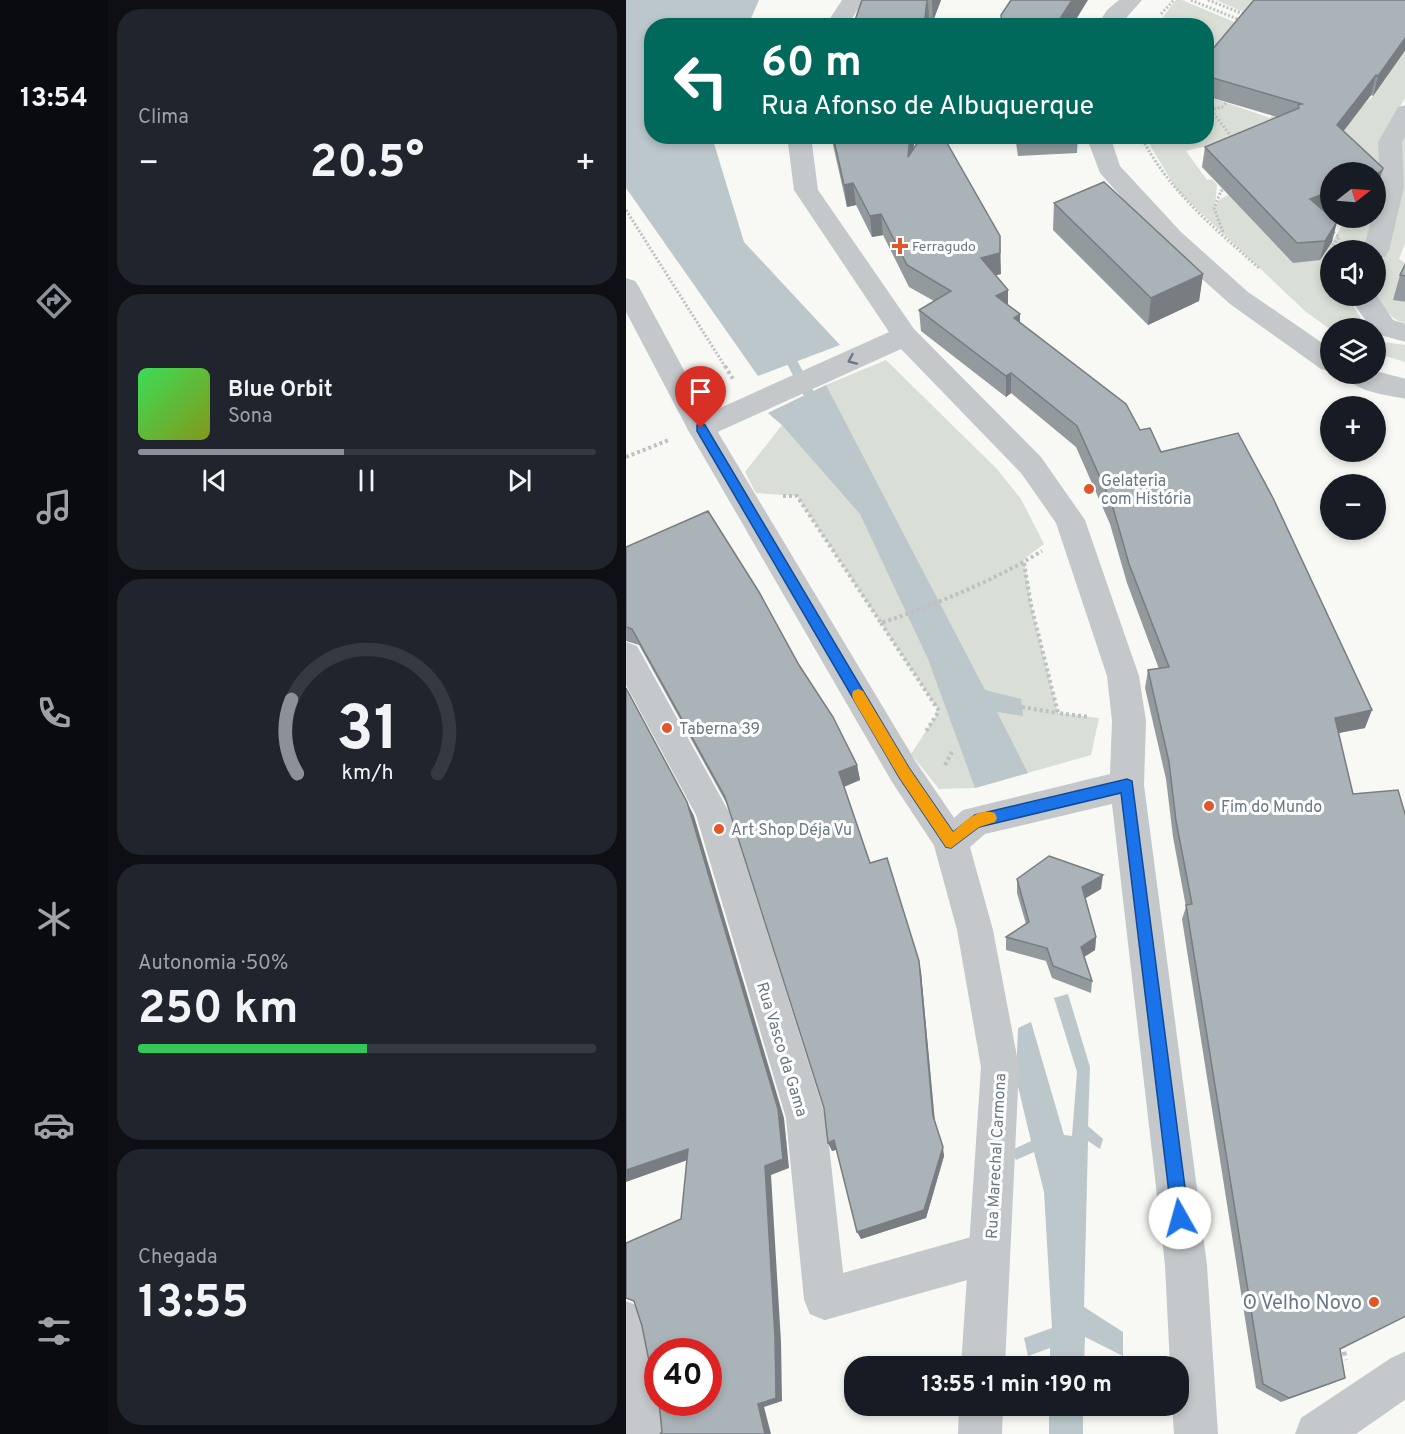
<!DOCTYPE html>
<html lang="pt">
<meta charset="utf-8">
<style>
body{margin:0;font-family:Overpass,sans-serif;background:#20242c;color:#f1f3f6;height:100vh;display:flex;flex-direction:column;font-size:22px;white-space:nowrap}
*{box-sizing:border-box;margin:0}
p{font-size:20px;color:#9ea1a6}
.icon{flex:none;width:33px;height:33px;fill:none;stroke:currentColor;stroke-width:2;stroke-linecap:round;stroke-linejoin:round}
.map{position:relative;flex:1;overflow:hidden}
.panel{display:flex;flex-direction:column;gap:9px;padding:9px;background:#0d0f14;width:518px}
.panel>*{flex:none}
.guide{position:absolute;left:18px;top:18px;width:570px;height:126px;border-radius:24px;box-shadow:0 3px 9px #0003;background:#00695c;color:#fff;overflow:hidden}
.needle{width:39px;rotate:73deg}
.fabs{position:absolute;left:694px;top:162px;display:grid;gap:12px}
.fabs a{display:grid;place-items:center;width:66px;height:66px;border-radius:50%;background:#171b24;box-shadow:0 3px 9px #0003;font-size:30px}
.speed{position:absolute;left:18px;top:1338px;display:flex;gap:12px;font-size:30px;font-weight:700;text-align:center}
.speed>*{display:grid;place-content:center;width:78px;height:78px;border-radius:50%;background:#171b24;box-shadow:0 3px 9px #0003;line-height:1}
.speed .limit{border:9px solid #d22;background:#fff;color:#111}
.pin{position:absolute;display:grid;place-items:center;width:51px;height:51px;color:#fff;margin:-62px -26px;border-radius:50% 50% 50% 0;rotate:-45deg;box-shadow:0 0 6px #0007}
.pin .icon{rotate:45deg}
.me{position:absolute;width:66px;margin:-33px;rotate:353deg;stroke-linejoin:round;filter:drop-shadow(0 0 4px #0008)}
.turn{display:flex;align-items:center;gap:21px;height:126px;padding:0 18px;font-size:27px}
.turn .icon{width:78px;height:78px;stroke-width:2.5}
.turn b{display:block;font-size:42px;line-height:51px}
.big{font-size:45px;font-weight:700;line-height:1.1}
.panel .widget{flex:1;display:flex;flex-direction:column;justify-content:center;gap:9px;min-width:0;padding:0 21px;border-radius:24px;background:#20242c}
.panel .dial{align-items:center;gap:0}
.dial svg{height:156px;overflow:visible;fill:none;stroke:#363941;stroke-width:7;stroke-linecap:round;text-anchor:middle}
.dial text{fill:#f1f3f6;stroke:none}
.song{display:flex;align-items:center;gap:18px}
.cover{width:72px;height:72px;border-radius:9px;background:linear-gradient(135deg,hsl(130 70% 55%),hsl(70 70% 35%))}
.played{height:6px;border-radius:3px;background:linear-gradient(90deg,#8c9099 45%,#363941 45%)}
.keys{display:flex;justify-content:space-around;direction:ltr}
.heat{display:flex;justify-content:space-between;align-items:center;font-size:33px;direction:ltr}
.charge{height:9px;border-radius:4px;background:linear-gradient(90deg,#34c759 50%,#363941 0)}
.trip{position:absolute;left:218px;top:1356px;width:345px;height:60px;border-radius:24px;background:#171b24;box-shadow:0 3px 9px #0003;font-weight:700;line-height:60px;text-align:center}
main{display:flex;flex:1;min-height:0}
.tab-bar{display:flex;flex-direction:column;width:108px;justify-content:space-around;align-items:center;background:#090b0e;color:#9ea1a6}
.tab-bar .icon{width:42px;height:42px}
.tab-bar .active{color:#8c9099}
.tab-bar b{font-size:27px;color:#f1f3f6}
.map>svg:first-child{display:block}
.green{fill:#d9dfd6}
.water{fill:#bbc7cb}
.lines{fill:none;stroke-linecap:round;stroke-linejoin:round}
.stream{fill:#bbc7cb;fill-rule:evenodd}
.path-far2{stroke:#bec0c2;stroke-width:3;stroke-dasharray:2 2;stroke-linecap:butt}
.path-far1{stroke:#bec0c2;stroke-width:4;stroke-dasharray:3 3;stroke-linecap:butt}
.path{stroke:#bec0c2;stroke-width:4.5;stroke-dasharray:4 4;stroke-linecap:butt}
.pedestrian{fill:#c4c8cb;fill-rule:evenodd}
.minor{fill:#c4c8cb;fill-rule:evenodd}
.tertiary{fill:#c4c8cb;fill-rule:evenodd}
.wall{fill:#929a9e}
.shaded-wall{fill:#777d81}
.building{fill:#aab3b8;stroke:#777d81;stroke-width:1.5}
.oneway{stroke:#677886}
.route{fill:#1a73e8;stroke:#114b97;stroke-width:1.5}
.slow{fill:#f59e0b}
.poi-dot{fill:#e2562c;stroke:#fff;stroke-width:2}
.labels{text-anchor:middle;stroke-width:6;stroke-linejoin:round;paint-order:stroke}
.far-poi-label{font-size:14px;fill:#677886;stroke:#fff;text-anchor:start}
.poi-label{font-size:16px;fill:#677886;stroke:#fff;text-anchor:start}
.street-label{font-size:16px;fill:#677886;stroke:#fff}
.near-poi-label{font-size:20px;fill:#677886;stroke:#fff;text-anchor:end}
</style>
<main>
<nav class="tab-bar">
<b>13:54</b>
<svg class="icon active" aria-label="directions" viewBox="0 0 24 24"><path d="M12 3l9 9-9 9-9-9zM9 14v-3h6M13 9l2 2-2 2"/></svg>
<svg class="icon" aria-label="music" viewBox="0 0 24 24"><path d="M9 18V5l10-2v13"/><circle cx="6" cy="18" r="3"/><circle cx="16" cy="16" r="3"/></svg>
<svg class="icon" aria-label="phone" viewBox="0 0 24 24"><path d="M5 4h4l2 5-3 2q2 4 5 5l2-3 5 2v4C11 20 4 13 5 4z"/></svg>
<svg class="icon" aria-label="climate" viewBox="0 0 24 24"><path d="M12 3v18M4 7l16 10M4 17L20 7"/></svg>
<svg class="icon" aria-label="car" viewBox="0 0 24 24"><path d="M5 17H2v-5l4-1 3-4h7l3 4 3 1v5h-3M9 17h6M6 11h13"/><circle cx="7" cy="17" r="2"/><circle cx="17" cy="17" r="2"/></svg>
<svg class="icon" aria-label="filters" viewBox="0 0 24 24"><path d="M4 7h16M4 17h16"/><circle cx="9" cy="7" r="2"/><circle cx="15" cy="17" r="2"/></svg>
</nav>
<section class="panel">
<div class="widget"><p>Clima</p>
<div class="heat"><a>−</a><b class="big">20.5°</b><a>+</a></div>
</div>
<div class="widget">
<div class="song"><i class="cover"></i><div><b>Blue Orbit</b><p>Sona</p></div></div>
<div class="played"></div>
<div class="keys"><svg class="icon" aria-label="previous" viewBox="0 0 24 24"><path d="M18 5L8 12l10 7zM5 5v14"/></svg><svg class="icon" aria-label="pause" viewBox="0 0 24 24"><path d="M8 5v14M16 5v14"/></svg><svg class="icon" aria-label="next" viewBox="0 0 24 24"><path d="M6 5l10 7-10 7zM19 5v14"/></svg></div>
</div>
<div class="widget dial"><svg viewBox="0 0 100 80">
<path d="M14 69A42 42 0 1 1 86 69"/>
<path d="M14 69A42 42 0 0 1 11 31" stroke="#8c9099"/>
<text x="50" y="56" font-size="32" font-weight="700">31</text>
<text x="50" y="72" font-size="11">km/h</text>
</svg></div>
<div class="widget"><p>Autonomia · 50%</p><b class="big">250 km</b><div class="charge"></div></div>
<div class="widget"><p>Chegada</p><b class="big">13:55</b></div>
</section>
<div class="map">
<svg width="780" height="1434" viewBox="0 0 780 1434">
<rect width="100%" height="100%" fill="#f8f8f5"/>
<path class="green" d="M550,0h6l76,32 -51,41 -1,-47h-50z
M590,0h49l140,41v57l-20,35 -2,50 -7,28v-39l-146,-32 -44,11 21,29 5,-1 5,6 -2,21 5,-7 9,-4 91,65 22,-34 -22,-10 1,-4 10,-3v9h43l-7,32h-36v46h16l20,32 -36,2 -26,-19 -128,-121 -26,-43 -3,-10 58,-1 1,-40 63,22 6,-6 88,-8 9,-8 15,-21z
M779,126l1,115 -7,18 6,4v8l-12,28 12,3v21c-15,-3 -22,-17 -29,-29l23,-103 -3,-30z
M750,337l8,5 21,3v17l-29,-9z
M260,360l111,109 24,30 23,45 -20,15 7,46 27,108 41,5 -8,37 -116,33 -36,1 -28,-35 28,-43 -142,-215 -41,-3 -11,-21 37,-47 -14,-12 58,-28z"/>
<path class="water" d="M0,0h133l-11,25 -96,1v110l60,1 32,105 96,103 -82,31 -132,-188z
M200,385l159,305 36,9 2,17 -26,-4 31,61 -53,15 -47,-129 -68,-145 -78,-89 -14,-12z
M442,994l22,73 -2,59 15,13 -3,10 -12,-8 -4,166 39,25v24l-38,-19 -1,29h-34v-18l-22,8 -4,-18 28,-10 -8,-136 -10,-40 -18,8 -4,-10 19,-9 -15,-63 2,-50 13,-6 33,113 8,1 5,-64 -23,-74z
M423,1406h34v28h-34z"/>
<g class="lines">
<path class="stream" d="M159,345l6,4 32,60 -2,3 -4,1 -6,-4 -32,-60z"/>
<path class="path-far2" d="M565,0l49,20
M582,0l38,15
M535,14l13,-14
M585,110l23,30
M580,111l16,-4 7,-7
M515,136c27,55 75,93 119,133
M0,210l100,158
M597,232l-9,-24 7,-17 6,-2
M698,259l15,-22 -7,-6"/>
<path class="path-far1" d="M99,366l8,13
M0,457l43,-17
M157,496h14l84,127c56,-19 110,-41 161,-72
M398,563l7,42 27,108 31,4
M255,623l58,88 -14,22
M396,707l36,6
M319,765l7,-13"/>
<path class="path" d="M716,1344l4,16"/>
<path class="pedestrian" d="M780,105v30l-4,7 2,45 -15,64 -4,6 -9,2v-9h-13l9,-32h4v-16l4,-15 -2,-45 20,-35z
M0,642l11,4 92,166 97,306 20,181 -6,15 -15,6 -15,-6 -6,-15 -18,-181 -90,-303 -70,-130z"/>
<path class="minor" d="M493,0h23l-23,26h-22l10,-16z
M460,136h24l10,30 61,66 67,60 83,57v23l-10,-3 -91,-65 -67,-60 -63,-71z
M0,278l9,3 4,6 74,137 203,338 47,69 6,11 -6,11 -12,5 -12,-5 -47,-71 -205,-354 -61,-116z
M750,294l17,26 13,4v18l-30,-8v-6h-5l-15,-21 -5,-11z
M750,371l30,8v20c-19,-4 -52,-7 -63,-25h33z
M363,1232l15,6 6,15 -6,15 -15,6 -164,46 -15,-6 -6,-15 6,-15 15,-6z
M0,1301l15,6c14,33 17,60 17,95h7l4,32h-43z"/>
<path class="tertiary" d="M216,0h22l-17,26h-22z
M161,136h24l7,54 96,139 127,128 44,63 54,156 7,45 -2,64 63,480 11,169h-44l-2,-28h6v-40h-8l-5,-101 -53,-461 -127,30 -15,13 23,83 26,137 -14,299h-44l20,-299 -24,-137 -24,-88 6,-11 24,-21 147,-36 2,-53 -5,-45 -51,-153 -35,-50 -120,-124 -190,86 -10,3 -10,-3 -4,-7 4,-7 198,-89 -95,-142z
M780,1351v48l-50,35h-61l6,-16 90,-60z
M333,1406h44l-1,28h-44z"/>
</g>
<path class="wall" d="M236,0h79l-8,21 -4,-1 -1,6h-75z
M780,0v49l-33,47 -2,-1 -28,36 34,60 -53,20 8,31 -12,18 -27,3 -91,-96 3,-20 72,-30 -71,-21v-39z
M205,136h84l-2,13 88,125 -5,1 12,15v16l12,8v9l120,107 21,22 204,276 -27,5 2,616 -4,33 -55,20 -25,-14 -74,-469 4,-12 -13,-70 -7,-58 -21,-91 3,-18 11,-1 -32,-86 -17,-59 -34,-77 -65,-54 -5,4 -85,-66 -2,-21 15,-9 -25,-14 -26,-52 -11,2 -16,-32 -9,2z
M389,136h63l-1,17 -59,3z
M428,203l149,71 -4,27 -51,24 -95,-95z
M780,263v39l-13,-2 7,-25z
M0,547l173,118 58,100 3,15 -16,7 26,76 51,109 14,149 9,35 -18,62 -65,21 -25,-89 -4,1 -8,-43 -96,-302 -89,-161 -13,-4z
M391,879l84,10 -16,9 11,39 -1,13 -11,7 8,24 -1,12 -39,-15 -6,-17 -40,-11v-13l20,-13 -9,-31z"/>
<path class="shaded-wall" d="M302,0l1,20 -1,6h-4z
M306,0h9l-8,21z
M446,0h16l-16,26h-15l1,-4z
M780,37v12l-33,47 5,-20z
M750,75l-5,20 -38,50 4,-20z
M284,136h5l-5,42 -2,-21z
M756,171l-5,20h-1v-17z
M227,183l3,22 -9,2 -3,-22z
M705,191v18l-26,10 5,-20z
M255,214l2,21 -11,2 -2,-21z
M711,222l-5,20 -12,18 5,-19z
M374,236l1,38 -20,5v-21z
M577,274l-4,27 -51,24 3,-27z
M382,290v21l-12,-15z
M394,314v21l-6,-17z
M385,373v20l-5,4v-21z
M746,710l-7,18 -37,7 7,-17z
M231,765l3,15 -17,7 -4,-15z
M61,802l7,14 90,302 5,50 -18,7 10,167 1,59 -18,6 7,27h-6l-7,-30z
M477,875l-2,14 -20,12 1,-14z
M470,937l-1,13 -16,10 2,-13z
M293,961l2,11 14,153 -2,-9z
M208,1140l4,9 -6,2 -4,-8z
M317,1147l1,9 -18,62 -65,21 -4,-7z
M62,1149l8,8 -70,25v-12z"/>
<path class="building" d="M236,0h65l-3,26h-71z
M385,0h61l-14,22v4h-56l-1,-11z
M628,0h152v37l-28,39 -2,-1 -39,50 46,43 -1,3 -6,3v-2h-45v19l-21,8 27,23 -12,19 -28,2 -92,-96 94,-39 -1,-3 4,-1 -96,-28v-19z
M207,136h77l-2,21 14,-21h21l57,100v17l-19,5 27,32 -12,6 24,18 -6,4 112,86 14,26 10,-2 11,24 77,-19 35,65 99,212 -37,8 18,76 45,-4 8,27v499l-66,33 5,29 -56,20 -26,-14 -77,-479 6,-1 -16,-83 -7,-59 -21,-92 21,-3 -40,-103 -17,-60 -35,-78 -66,-53 -5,3 -87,-66 32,-19 -44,-26 -26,-51 -11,2 -17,-33 -9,2z
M478,182l99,92 -52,24 -97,-95z
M780,263v13l-6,-1z
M82,511l51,81 40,73 34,52 24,48 -18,7 31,91 17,-5 32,103 14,155 10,31 -19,63 -67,22 -23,-92 -6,3 -4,-35 -99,-311 -93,-168 -6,-2v-80z
M0,688l61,114 91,307 5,50 -18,7 10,172 1,60 -18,6 7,30h-105l2,-2 -3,-30h49v-50h-50v47l-7,-2 -2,-36 -7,-35 -8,-25 -8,-3v-55l55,-24 7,-70 -62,21z
M423,856l54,19 -21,12 14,50 -15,10 11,34 -39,-15 -6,-18 -41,-11 23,-15 -12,-43z"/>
<defs><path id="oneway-chevron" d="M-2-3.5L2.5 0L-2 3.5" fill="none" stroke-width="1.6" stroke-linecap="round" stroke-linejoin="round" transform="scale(1.5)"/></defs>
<use class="oneway" href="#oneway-chevron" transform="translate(226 360) rotate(156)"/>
<path class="route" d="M75,424l4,1 204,343 44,64 22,-17 152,-36 5,2 57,437 -3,6 -6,3 -6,-3 -2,-6 -51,-425 -142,34 -28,21 -5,-1 -47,-70 -202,-346v-6z"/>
<path class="slow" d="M232,689l5,2 46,77 44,64c11,-10 25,-25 42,-19l2,5 -2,4 -16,5 -28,21 -5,-1 -47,-70 -46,-78 -1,-4 1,-4z"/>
<g class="poi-dot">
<path d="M271 237h6v6h6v6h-6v6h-6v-6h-6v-6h6z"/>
<circle cx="463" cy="489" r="6"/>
<circle cx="41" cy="728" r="6"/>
<circle cx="583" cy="806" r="6"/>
<circle cx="93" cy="829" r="6"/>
<circle cx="748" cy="1302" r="6"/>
</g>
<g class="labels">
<g class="far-poi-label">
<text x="286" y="251">Ferragudo</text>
</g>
<g class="poi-label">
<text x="475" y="486">Gelateria<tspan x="475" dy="18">com História</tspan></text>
<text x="53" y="734">Taberna 39</text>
<text x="595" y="812">Fim do Mundo</text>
<text x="105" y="835">Art Shop Déja Vu</text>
</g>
<g class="street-label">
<text transform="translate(157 1049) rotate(73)" y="6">Rua Vasco da Gama</text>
<text transform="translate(369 1156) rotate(-87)" y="6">Rua Marechal Carmona</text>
</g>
<g class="near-poi-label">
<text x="736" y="1309">O Velho Novo</text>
</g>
</g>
</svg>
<div class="fabs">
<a><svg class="needle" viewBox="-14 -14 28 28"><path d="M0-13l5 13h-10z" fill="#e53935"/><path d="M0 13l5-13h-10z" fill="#9ea1a6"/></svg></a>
<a><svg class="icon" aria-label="sound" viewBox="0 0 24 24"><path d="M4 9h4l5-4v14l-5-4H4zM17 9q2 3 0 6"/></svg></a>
<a><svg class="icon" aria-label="layers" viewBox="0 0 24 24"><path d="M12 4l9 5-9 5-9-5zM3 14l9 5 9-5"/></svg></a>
<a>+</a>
<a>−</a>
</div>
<div class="speed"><div class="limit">40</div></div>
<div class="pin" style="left:75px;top:428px;background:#d93025"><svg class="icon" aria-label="arrive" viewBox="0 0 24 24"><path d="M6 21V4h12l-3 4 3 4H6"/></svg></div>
<svg class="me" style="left:554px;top:1218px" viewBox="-20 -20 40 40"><circle r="19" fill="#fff"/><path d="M0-13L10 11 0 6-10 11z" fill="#1a73e8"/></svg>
<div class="trip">13:55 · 1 min · 190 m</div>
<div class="guide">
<div class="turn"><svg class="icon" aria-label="left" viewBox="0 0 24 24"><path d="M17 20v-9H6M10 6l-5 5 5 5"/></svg><div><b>60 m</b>Rua Afonso de Albuquerque</div></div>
</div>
</div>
</main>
